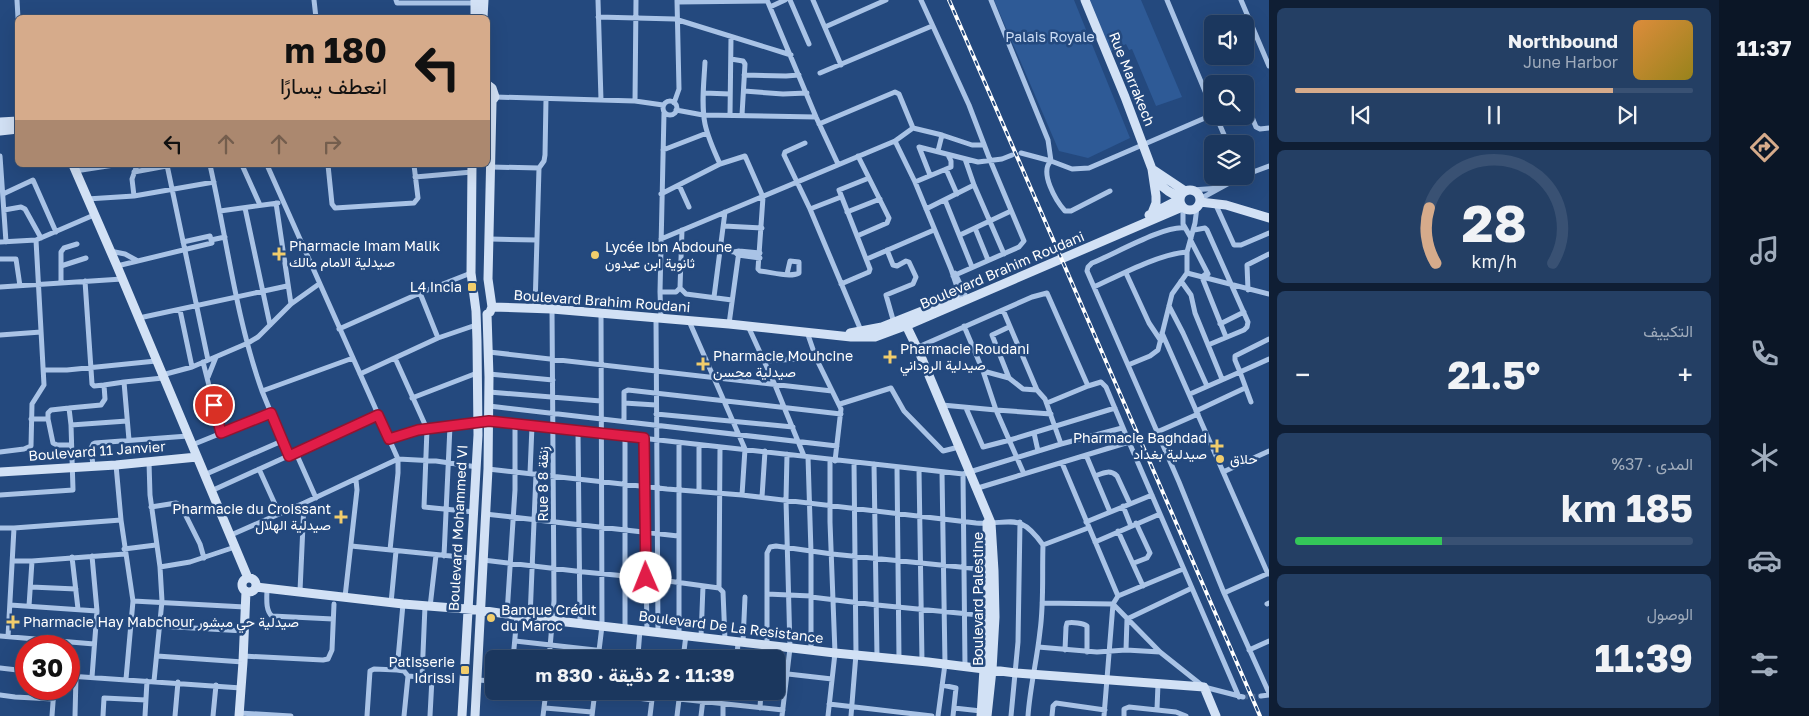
<!DOCTYPE html>
<html lang="ar">
<meta charset="utf-8">
<style>
body{margin:0;font-family:"Golos Text",Vazirmatn,sans-serif;background:#243f64;color:#f1f3f6;direction:rtl;height:100vh;display:flex;flex-direction:column;font-size:19px;white-space:nowrap}
*{box-sizing:border-box;margin:0}
p{font-size:16px;color:#a0acbc}
.icon{flex:none;width:28px;height:28px;fill:none;stroke:currentColor;stroke-width:2;stroke-linecap:round;stroke-linejoin:round}
.map{position:relative;flex:1;overflow:hidden;direction:ltr}
.sheet{display:flex;flex-direction:column;gap:8px;padding:8px;background:#0f1e34;width:450px}
.sheet>*{flex:none}
.top-card{position:absolute;left:15px;top:15px;width:475px;height:152px;border-radius:8px;box-shadow:0 5px 20px #0002,0 0 0 1px #395173;direction:rtl;background:#d6ab8b;color:#111;overflow:hidden}
.controls{position:absolute;left:1204px;top:15px;display:grid;gap:10px}
.controls a{display:grid;place-items:center;width:50px;height:50px;border-radius:8px;background:#1b375e;box-shadow:0 5px 20px #0002,0 0 0 1px #395173;font-size:25px}
.speed{position:absolute;left:15px;top:635px;display:flex;gap:10px;font-size:25px;font-weight:700;text-align:center}
.speed>*{display:grid;place-content:center;width:65px;height:65px;border-radius:50%;background:#1b375e;box-shadow:0 5px 20px #0002,0 0 0 1px #395173;line-height:1}
.speed .limit{border:8px solid #d22;background:#fff;color:#111}
.pin{position:absolute;display:grid;place-items:center;width:42px;height:42px;color:#fff;margin:-21px;border:2px solid #fff;border-radius:50%;box-shadow:0 1px 5px #0007}
.me{position:absolute;width:55px;margin:-28px;rotate:359deg;stroke-linejoin:round;filter:drop-shadow(0 0 4px #0008)}
.turn{display:flex;align-items:center;gap:18px;height:105px;padding:0 20px;font-size:22px}
.turn .icon{width:65px;height:65px;stroke-width:2.5}
.turn b{display:block;font-size:35px;line-height:42px}
.lanes{display:flex;align-items:center;height:48px;padding:0 20px;background:#0003;justify-content:center;gap:25px;direction:ltr}
.lanes .off{opacity:.35}
.big{font-size:38px;font-weight:700;line-height:1.1}
.sheet .widget{flex:1;display:flex;flex-direction:column;justify-content:center;gap:8px;min-width:0;padding:0 18px;border-radius:8px;background:#243f64}
.sheet .dial{align-items:center;gap:0}
.dial svg{height:130px;overflow:visible;fill:none;stroke:#395173;stroke-width:7;stroke-linecap:round;text-anchor:middle}
.dial text{fill:#f1f3f6;stroke:none}
.song{display:flex;align-items:center;gap:15px}
.cover{width:60px;height:60px;border-radius:8px;background:linear-gradient(135deg,hsl(30 70% 55%),hsl(50 70% 35%))}
.played{height:5px;border-radius:2px;background:linear-gradient(90deg,#d6ab8b 80%,#395173 80%)}
.keys{display:flex;justify-content:space-around;direction:ltr}
.heat{display:flex;justify-content:space-between;align-items:center;font-size:28px;direction:ltr}
.charge{height:8px;border-radius:4px;background:linear-gradient(90deg,#34c759 37%,#395173 0)}
.trip{position:absolute;left:485px;top:650px;width:300px;height:50px;border-radius:8px;background:#1b375e;box-shadow:0 5px 20px #0002,0 0 0 1px #395173;font-weight:700;line-height:50px;text-align:center;direction:rtl}
main{display:flex;flex:1;min-height:0}
.tabs{display:flex;flex-direction:column;width:90px;justify-content:space-around;align-items:center;background:#0b1626;color:#a0acbc}
.tabs .icon{width:35px;height:35px}
.tabs .current{color:#d6ab8b}
.tabs b{font-size:22px;color:#f1f3f6}
.map>svg:first-child{display:block}
.green{fill:#2e5a96}
.lines{fill:none;stroke-linecap:round;stroke-linejoin:round}
.street-tunnel{stroke:#456491;stroke-width:5;stroke-dasharray:5 2.5;stroke-linecap:butt}
.street{stroke:#a9c3e6;stroke-width:5}
.secondary{stroke:#d2e1f5;stroke-width:9}
.rail-casing{stroke:#fff;stroke-width:4}
.rail{stroke:#24497e;stroke-width:2;stroke-dasharray:5.5;stroke-linecap:butt}
.route-casing{stroke:#92132f;stroke-width:12}
.route{stroke:#e11d48;stroke-width:9}
.poi-dot{fill:#f1cd6c;stroke:#24497e;stroke-width:2}
.labels{text-anchor:middle;stroke-width:5;stroke-linejoin:round;paint-order:stroke}
.park-label{font-size:14px;fill:#ccddf5;stroke:#24497e}
.street-label{font-size:14px;fill:#fff;stroke:#24497e}
.poi-label{font-size:14px;fill:#fff;stroke:#24497e;text-anchor:start}
</style>
<main>
<nav class="tabs">
<b>11:37</b>
<svg class="icon current" aria-label="directions" viewBox="0 0 24 24"><path d="M12 3l9 9-9 9-9-9zM9 14v-3h6M13 9l2 2-2 2"/></svg>
<svg class="icon" aria-label="music" viewBox="0 0 24 24"><path d="M9 18V5l10-2v13"/><circle cx="6" cy="18" r="3"/><circle cx="16" cy="16" r="3"/></svg>
<svg class="icon" aria-label="phone" viewBox="0 0 24 24"><path d="M5 4h4l2 5-3 2q2 4 5 5l2-3 5 2v4C11 20 4 13 5 4z"/></svg>
<svg class="icon" aria-label="climate" viewBox="0 0 24 24"><path d="M12 3v18M4 7l16 10M4 17L20 7"/></svg>
<svg class="icon" aria-label="car" viewBox="0 0 24 24"><path d="M5 17H2v-5l4-1 3-4h7l3 4 3 1v5h-3M9 17h6M6 11h13"/><circle cx="7" cy="17" r="2"/><circle cx="17" cy="17" r="2"/></svg>
<svg class="icon" aria-label="filters" viewBox="0 0 24 24"><path d="M4 7h16M4 17h16"/><circle cx="9" cy="7" r="2"/><circle cx="15" cy="17" r="2"/></svg>
</nav>
<section class="sheet">
<div class="widget">
<div class="song"><i class="cover"></i><div><b>Northbound</b><p>June Harbor</p></div></div>
<div class="played"></div>
<div class="keys"><svg class="icon" aria-label="previous" viewBox="0 0 24 24"><path d="M18 5L8 12l10 7zM5 5v14"/></svg><svg class="icon" aria-label="pause" viewBox="0 0 24 24"><path d="M8 5v14M16 5v14"/></svg><svg class="icon" aria-label="next" viewBox="0 0 24 24"><path d="M6 5l10 7-10 7zM19 5v14"/></svg></div>
</div>
<div class="widget dial"><svg viewBox="0 0 100 80">
<path d="M14 69A42 42 0 1 1 86 69"/>
<path d="M14 69A42 42 0 0 1 10 35" stroke="#d6ab8b"/>
<text x="50" y="56" font-size="32" font-weight="700">28</text>
<text x="50" y="72" font-size="11">km/h</text>
</svg></div>
<div class="widget"><p>التكييف</p>
<div class="heat"><a>−</a><b class="big">21.5°</b><a>+</a></div>
</div>
<div class="widget"><p>المدى · 37%</p><b class="big">185 km</b><div class="charge"></div></div>
<div class="widget"><p>الوصول</p><b class="big">11:39</b></div>
</section>
<div class="map">
<svg width="1269" height="716" viewBox="0 0 1269 716">
<rect width="100%" height="100%" fill="#24497e"/>
<path class="green" d="M994,0h80l56,138 -42,20 -29,-7z
M1089,0h52l41,97 -26,9 -24,-57 -3,1 -3,-6 -15,8z"/>
<g class="lines">
<path class="street-tunnel" d="M1243,697l18,-1"/>
<path class="street" d="M17,0l1,18
M314,0l2,18
M396,0l1,3h78
M598,0l3,100
M767,0l49,117 22,47
M790,0l19,44
M813,0l28,65
M921,0l48,105 21,55 34,81 -5,6 -66,29
M991,0l57,140 3,21 21,8 17,-1 123,-53
M1167,0l45,108
M1241,0l28,66
M678,2l89,-1
M770,7l15,-7
M598,17l77,2 116,36
M825,27l61,-27
M731,59l12,2 2,3 -3,51
M705,62c-1,20 -4,43 0,62 3,14 9,27 15,40l25,-8 18,41 -5,72 2,2c11,1 30,7 39,2v-11l-9,-1 -3,13
M820,73l112,-47
M744,75l42,1 13,-1
M744,91l39,3 24,-1
M704,93l26,1
M495,97l140,4 28,4
M635,101l1,-101
M663 108a7 7 0 1 1 14 0a7 7 0 1 1-14 0Z
M674,103l5,-14 -2,-89
M1245,107l4,3 7,17 4,2 9,-1
M676,110l27,5 113,2
M730,115l1,-78
M1216,116l12,28
M819,124l76,-32 4,2 14,34
M895,141l20,41 36,87 11,33
M805,143l-20,9 -1,3 26,54 52,124
M663,150l44,-17
M938,151l4,-16
M1021,153l30,8c-12,11 5,40 14,50h6l39,-20
M0,156l6,86
M965,159l9,26 30,69
M167,165l41,195
M210,165c17,75 26,153 52,226
M242,165l18,40
M267,165l131,294v14l-8,77
M328,165l4,39 3,4 79,-5 4,-5 -4,-33
M491,167l48,1
M946,169l11,25
M75,171l39,-6
M134,172l38,-7
M930,175l-11,-28 59,15 24,-3 10,-4
M1245,175l24,-9
M415,177l57,-5
M915,182l36,-15v-6l-3,-6
M679,185l10,22
M1192,190l28,-2
M3,194l30,-14 23,52
M661,194l59,-30
M134,196l-2,-17 5,-14
M87,199l47,-3 80,-14
M1200,199l42,-23
M945,200l27,67
M276,203l15,101
M1215,203l19,42h7l28,-12
M245,208l25,117
M1183,208v16l8,14
M810,209l31,-12
M926,209l48,-24
M4,210l17,-3 4,2 16,29
M220,211l58,-8
M847,212l33,-13
M724,226l38,2
M975,228l13,32
M1185,228c-21,-3 -72,27 -93,35l-4,4 -1,4 92,211 45,111 45,100
M1194,230l11,-2 2,2 41,92 -1,5 -3,3 -36,15
M960,235l51,-24
M857,236l30,-13 2,-5 -31,-62
M490,239l47,1
M661,239l234,-98 18,-13 29,7 30,10h12
M211,240l14,-3
M1191,241l17,33
M0,242l36,-2 58,-25
M699,246l35,6 5,-1 21,2
M887,250l6,15 4,1 9,-5 3,1 7,15 -3,7 -27,11 8,28
M110,251l15,3 11,6
M736,253l2,2 22,3
M0,259h16l4,27
M867,259l67,-29
M61,266l25,-8
M117,266l95,-23 -2,-7 -27,6
M955,273l12,26
M1126,273l23,50 12,18
M1187,273l82,21
M1207,273l-5,4 24,60
M85,281l7,103 2,2 10,-1
M1181,281l10,14 4,18 27,66
M61,283v-31l3,-4 13,-4
M841,284l28,-12 1,-3 -31,-79 30,-12
M0,287l122,-8
M1094,287c26,-12 65,-33 93,-35
M680,288l6,6 46,6
M1248,290l-1,-25 22,-11
M660,292h16l4,-4 2,-58
M420,293l18,45
M714,297l11,-85
M1169,306l14,27 24,53
M535,308l4,-140 5,-7 1,-6 1,-56
M180,310l12,57
M1003,310l34,80 8,9 16,45
M139,318l148,-32
M656,319l2,313
M661,319l-1,-27 4,-179
M689,321l56,128 -3,46
M729,324l10,-73
M1220,324l24,-12
M748,326l27,59 29,71
M964,326l19,45 13,39 55,4
M1009,327l-17,8 17,43 14,11 14,1
M339,329l81,-36 51,-20
M807,332l9,26 25,51 -6,52
M1162,333l106,241
M0,335l41,-3
M916,348l116,-51 15,-4 41,93
M489,352l343,39
M395,358l32,71 -3,78 50,5
M764,361l52,-3
M203,362l18,71
M1128,365l22,-9 8,-6 14,-56 15,-21v-21l8,-29 2,-16
M44,370h23l89,-9
M983,371l26,7
M360,374l78,-36 38,-13
M489,374l64,6
M162,375l30,-8 56,-24 10,-6 33,-33 28,-20
M208,377l8,-20
M489,392l112,9
M1190,394l50,-22 -5,-12v-4l34,-17
M412,398l65,-25
M1251,402l-11,-30 29,-13
M624,403l32,2
M1047,403l41,-17 13,-4 5,5 23,55
M840,404l51,-16 13,23 39,40 16,-4
M942,405l54,5 28,64
M489,406l348,40
M966,408l17,39 27,-7 105,-32
M1196,411l49,-23
M656,414l137,13
M31,419h17l5,24 4,2h14
M48,419v-6l3,-3 18,-2
M624,421v-29l4,-2 213,24
M71,425l-2,-17 32,-3 4,-6 -1,-14 20,-3
M578,431l2,192
M1157,432l41,-18
M1034,433l4,18
M625,436v193
M644,438l3,193
M389,439l29,-9 71,-9 474,53 98,-30 61,-16
M129,440l-5,-58 39,-4
M192,445l79,-32
M699,445v46
M720,447l-1,141 4,4 2,48
M0,452l24,-3 7,-3 1,-42 12,-19 -8,-145
M296,453l20,45
M1086,455l24,57
M289,457l-27,-66 91,-33
M808,457l3,95v98
M149,462l1,33 10,72 2,34 -8,80
M1062,463l56,133
M874,464l3,193
M116,465l5,55 12,81 -7,78
M93,466l-2,-18 2,-4 2,-1 93,-7
M897,467l2,192
M259,469l20,44
M488,469l179,20 75,6 234,28c35,2 43,-12 67,22 -1,29 1,58 -3,86 -3,29 -10,56 -12,85
M919,470l3,191
M1223,472l46,-21
M530,473l2,-47
M963,474l2,192
M204,475l78,-34
M1095,476c8,-3 15,-7 22,0l13,28
M978,488l151,-46 110,255
M211,491l167,-76
M0,495l73,-5 -2,-65 56,-4
M762,497l3,-46
M1123,506l8,20
M151,507l25,-4 5,3 19,38 4,14
M485,514l193,22
M1086,522l66,-27
M0,528h14l107,-8
M1118,531l25,55
M231,535l73,-32 94,-44 38,2 41,6
M1095,542l65,-28
M1043,545l45,-17
M351,546l120,12
M124,549l32,-4
M92,556l5,55 -5,66
M444,556l6,-130
M72,557l6,52
M483,560l101,12 62,6 73,10
M13,561h19l93,-7
M1134,563l13,-5 3,-5 -14,-30
M160,567l30,-5 45,-15
M31,587l45,2
M267,588c0,9 -2,22 5,28l61,3
M300,591l4,-88
M1224,593l45,-20
M767,594l44,2
M345,597l12,-107 -1,-10
M811,597l66,8 112,11
M133,601l112,6
M391,603l5,-52
M1042,603l71,1 47,48 44,35 39,10
M1267,604l2,-1
M10,605l87,6
M29,606l3,-45
M430,607l6,-52
M507,614l8,-124v-66
M530,618l6,-144
M159,626l85,5
M679,634v-191
M0,636l94,8
M8,637l6,-109
M701,637l2,-51
M515,641l134,15 5,3
M743,642l2,-45
M767,644v-91l3,-6 6,-1 56,8 158,16
M1038,647l59,5 29,-2 34,2
M1065,650l1,-23 1,-4c5,-1 16,0 20,3v26
M1126,650l1,-31 65,-31
M1249,650l20,-9
M638,655l2,-25
M157,656l86,6
M243,656l80,4 5,-1 4,-9 2,-46
M513,659l4,-43
M549,659l5,-58 -2,-292
M598,659l4,-33 -1,-312
M683,659l3,-24
M737,659l1,-18
M0,668l26,3
M397,670l7,1 4,5
M788,674l44,5
M69,676l172,12
M422,677l3,-71
M477,680l17,1
M942,685l14,3 -3,28
M595,692l57,8
M0,695l15,2 38,2
M1261,696l8,-1
M679,699l104,11
M829,704l103,12
M545,708l47,4
M760,708l1,-17
M954,708l27,3
M1157,709l1,-25
M239,713l52,3
M52,716l2,-27
M75,716l1,-40
M103,716l1,-18 42,2
M145,716l2,-35
M175,716l3,-34
M213,716l3,-31
M367,716l3,-45 4,-2 23,1 6,-66
M404,716l4,-40 24,2 -2,38
M543,716l3,-25
M592,716l3,-25
M650,716l3,-25
M677,716l3,-25
M701,716l3,-25
M723,716v-11
M782,716l8,-68 -4,-148 1,-46
M828,716l7,-63 -5,-131v-62
M851,716l5,-62 -2,-192
M938,716l7,-52 -3,-192
M1011,716l7,-74 2,-120
M1052,716l1,-10 3,-3 49,7
M1104,716l9,-112 5,-8 65,-27
M1124,716v-7l5,-2 47,5 10,4"/>
<path class="secondary" d="M1085,0l40,97 27,72 4,27v7l-4,10
M475,18v-18
M483,18l1,-18
M488,85l4,3 3,9 -6,8
M0,122l18,-1
M0,131l18,-2
M73,165l44,101 131,312
M1152,169l33,22
M1154,180l14,11 12,7
M1180 200a10 10 0 1 1 20 0a10 10 0 1 1-20 0Z
M1200,202l26,3 43,13
M1149,215l31,-16
M492,307l60,2 177,15 122,13h24l35,-13 272,-117
M490,312l2,-5 -4,-28 4,-176
M903,319l17,35 71,169 3,48 1,46 -3,53 -5,46
M850,333l32,-6 73,-29
M0,472l116,-7 81,-8
M242 585a7 7 0 1 1 14 0a7 7 0 1 1-14 0Z
M256,587l147,17 76,6 61,9 295,34 93,9 88,11 188,14 12,29
M239,716l4,-54 3,-71
M462,716l16,-281 -1,-94 -1,-30 -5,-38 1,-108
M475,716l13,-247 1,-92 -2,-63
M981,716l7,-110 -1,-83"/>
<g class="rail-casing">
<path id="rail" d="M949,0l311,716"/>
</g>
<use href="#rail" class="rail"/>
</g>
<g class="lines">
<g class="route-casing">
<path id="route" d="M214,405l7,28 50,-20 18,43 89,-41 11,24 29,-9 71,-9 155,17 2,140"/>
</g>
<use href="#route" class="route"/>
</g>
<g class="poi-dot">
<path d="M276.5 246.5h5v5h5v5h-5v5h-5v-5h-5v-5h5z"/>
<circle cx="595" cy="255" r="5"/>
<rect x="467" y="282" width="10" height="10" rx="2.5"/>
<path d="M887.5 349.5h5v5h5v5h-5v5h-5v-5h-5v-5h5z"/>
<path d="M700.5 356.5h5v5h5v5h-5v5h-5v-5h-5v-5h5z"/>
<path d="M1214.5 438.5h5v5h5v5h-5v5h-5v-5h-5v-5h5z"/>
<circle cx="1220" cy="459" r="5"/>
<path d="M338.5 509.5h5v5h5v5h-5v5h-5v-5h-5v-5h5z"/>
<circle cx="491" cy="618" r="5"/>
<path d="M10.5 614.5h5v5h5v5h-5v5h-5v-5h-5v-5h5z"/>
<rect x="460" y="665" width="10" height="10" rx="2.5"/>
</g>
<g class="labels">
<g class="park-label">
<text x="1050" y="42">Palais Royale</text>
</g>
<g class="street-label">
<text transform="translate(1132 79) rotate(68)" y="5">Rue Marrakech</text>
<text transform="translate(1002 270) rotate(-23)" y="5">Boulevard Brahim Roudani</text>
<text transform="translate(602 301) rotate(4)" y="5">Boulevard Brahim Roudani</text>
<text transform="translate(97 451) rotate(-4)" y="5">Boulevard 11 Janvier</text>
<text transform="translate(543 484) rotate(-90)" y="5">Rue 8 8 زنقة</text>
<text transform="translate(458 528) rotate(-87)" y="5">Boulevard Mohammed VI</text>
<text transform="translate(978 599) rotate(-90)" y="5">Boulevard Palestine</text>
<text transform="translate(731 627) rotate(7)" y="5">Boulevard De La Resistance</text>
</g>
<g class="poi-label">
<text x="289" y="251">Pharmacie Imam Malik<tspan x="289" dy="16">صيدلية الامام مالك</tspan></text>
<text x="605" y="252">Lycée Ibn Abdoune<tspan x="605" dy="16">ثانوية ابن عبدون</tspan></text>
<text x="462" y="292" text-anchor="end">L4 Incia</text>
<text x="900" y="354">Pharmacie Roudani<tspan x="900" dy="16">صيدلية الروداني</tspan></text>
<text x="713" y="361">Pharmacie Mouhcine<tspan x="713" dy="16">صيدلية محسن</tspan></text>
<text x="1207" y="443" text-anchor="end">Pharmacie Baghdad<tspan x="1207" dy="16">صيدلية بغداد</tspan></text>
<text x="1230" y="464">حلاق</text>
<text x="331" y="514" text-anchor="end">Pharmacie du Croissant<tspan x="331" dy="16">صيدلية الهلال</tspan></text>
<text x="501" y="615">Banque Crédit<tspan x="501" dy="16">du Maroc</tspan></text>
<text x="23" y="627">Pharmacie Hay Mabchour صيدلية حي مبشور</text>
<text x="455" y="667" text-anchor="end">Patisserie<tspan x="455" dy="16">Idrissi</tspan></text>
</g>
</g>
</svg>
<div class="controls">
<a><svg class="icon" aria-label="sound" viewBox="0 0 24 24"><path d="M4 9h4l5-4v14l-5-4H4zM17 9q2 3 0 6"/></svg></a>
<a><svg class="icon" aria-label="search" viewBox="0 0 24 24"><circle cx="10" cy="10" r="6"/><path d="M15 15l6 6"/></svg></a>
<a><svg class="icon" aria-label="layers" viewBox="0 0 24 24"><path d="M12 4l9 5-9 5-9-5zM3 14l9 5 9-5"/></svg></a>
</div>
<div class="speed"><div class="limit">30</div></div>
<div class="pin" style="left:214px;top:405px;background:#d93025"><svg class="icon" aria-label="arrive" viewBox="0 0 24 24"><path d="M6 21V4h12l-3 4 3 4H6"/></svg></div>
<svg class="me" style="left:646px;top:578px" viewBox="-20 -20 40 40"><circle r="19" fill="#fff"/><path d="M0-13L10 11 0 6-10 11z" fill="#e11d48"/></svg>
<div class="trip">11:39 · 2 دقيقة · 830 m</div>
<div class="top-card">
<div class="turn"><svg class="icon" aria-label="left" viewBox="0 0 24 24"><path d="M17 20v-9H6M10 6l-5 5 5 5"/></svg><div><b>180 m</b>انعطف يسارًا</div></div>
<div class="lanes"><svg class="icon" aria-label="left" viewBox="0 0 24 24"><path d="M17 20v-9H6M10 6l-5 5 5 5"/></svg><svg class="icon off" aria-label="ahead" viewBox="0 0 24 24"><path d="M12 20V5M6 11l6-6 6 6"/></svg><svg class="icon off" aria-label="ahead" viewBox="0 0 24 24"><path d="M12 20V5M6 11l6-6 6 6"/></svg><svg class="icon off" aria-label="right" viewBox="0 0 24 24"><path d="M7 20v-9h11M14 6l5 5-5 5"/></svg></div>
</div>
</div>
</main>
